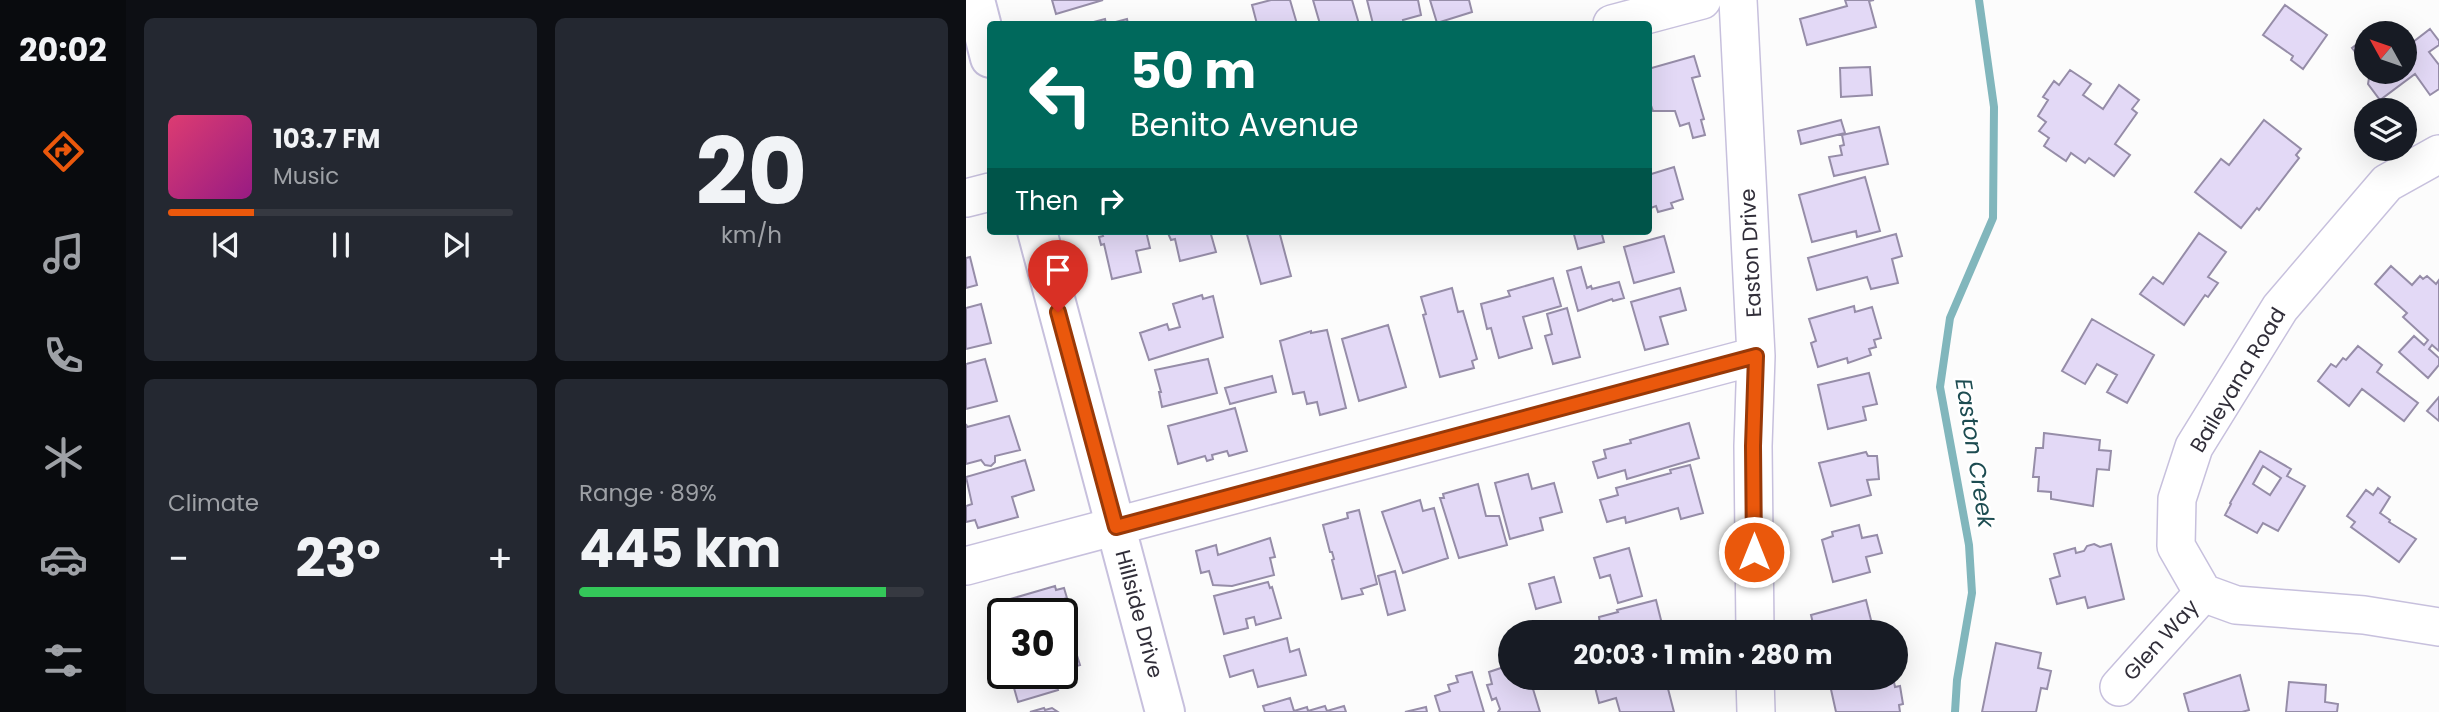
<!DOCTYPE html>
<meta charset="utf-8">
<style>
body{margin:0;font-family:Poppins,sans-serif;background:#242831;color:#f1f3f6;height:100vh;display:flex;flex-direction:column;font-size:26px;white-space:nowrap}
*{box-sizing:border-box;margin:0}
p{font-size:23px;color:#9ea1a6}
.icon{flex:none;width:38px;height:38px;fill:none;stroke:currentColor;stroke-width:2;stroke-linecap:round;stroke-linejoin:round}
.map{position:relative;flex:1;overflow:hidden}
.sheet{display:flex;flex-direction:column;gap:18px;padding:18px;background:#0d0f14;width:840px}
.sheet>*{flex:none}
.banner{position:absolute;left:21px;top:21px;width:665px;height:214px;border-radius:7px;box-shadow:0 7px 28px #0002;background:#00695c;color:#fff;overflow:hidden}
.needle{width:46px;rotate:310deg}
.buttons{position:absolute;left:1388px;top:21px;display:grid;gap:14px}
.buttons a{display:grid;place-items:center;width:63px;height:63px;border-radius:50%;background:#171b24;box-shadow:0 7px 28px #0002;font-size:35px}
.speed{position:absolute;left:21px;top:598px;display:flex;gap:14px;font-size:35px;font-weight:700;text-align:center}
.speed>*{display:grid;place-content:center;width:91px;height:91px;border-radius:50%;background:#171b24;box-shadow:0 7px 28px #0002;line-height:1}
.speed .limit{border:4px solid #111;border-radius:10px;background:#fff;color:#111}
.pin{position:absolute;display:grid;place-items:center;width:60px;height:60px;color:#fff;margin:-72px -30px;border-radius:50% 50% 50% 0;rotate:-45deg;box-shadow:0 0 7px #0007}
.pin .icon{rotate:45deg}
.me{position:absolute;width:77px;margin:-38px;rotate:0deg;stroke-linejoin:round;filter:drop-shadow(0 0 5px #0008)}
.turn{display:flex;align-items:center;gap:24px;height:147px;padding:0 28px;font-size:32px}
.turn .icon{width:91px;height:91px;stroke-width:2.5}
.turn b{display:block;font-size:49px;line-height:60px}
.then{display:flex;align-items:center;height:66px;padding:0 28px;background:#0003;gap:14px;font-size:26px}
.big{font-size:52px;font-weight:700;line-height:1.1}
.sheet .widget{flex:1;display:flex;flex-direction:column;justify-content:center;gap:10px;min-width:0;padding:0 24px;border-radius:10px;background:#242831}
.sheet .dial{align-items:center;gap:0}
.dial b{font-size:91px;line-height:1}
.song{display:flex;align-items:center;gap:21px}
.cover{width:84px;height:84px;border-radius:10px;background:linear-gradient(135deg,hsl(340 70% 55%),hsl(310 70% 35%))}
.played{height:7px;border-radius:4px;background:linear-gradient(90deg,#ea580c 25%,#363941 25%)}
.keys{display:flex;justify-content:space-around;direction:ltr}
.heat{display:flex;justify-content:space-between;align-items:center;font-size:38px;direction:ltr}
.charge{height:10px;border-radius:5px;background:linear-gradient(90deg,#34c759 89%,#363941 0)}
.sheet .tiles{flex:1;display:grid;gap:18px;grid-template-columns:repeat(2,1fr)}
.trip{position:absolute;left:532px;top:620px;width:410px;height:70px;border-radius:35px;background:#171b24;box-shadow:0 7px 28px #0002;font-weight:700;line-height:70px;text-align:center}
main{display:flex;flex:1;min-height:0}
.tabs{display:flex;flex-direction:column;width:126px;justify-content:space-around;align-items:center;background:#090b0e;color:#9ea1a6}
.tabs .icon{width:49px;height:49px}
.tabs .on{color:#ea580c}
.tabs b{font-size:32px;color:#f1f3f6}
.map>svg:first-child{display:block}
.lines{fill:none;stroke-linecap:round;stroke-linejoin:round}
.stream{stroke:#81b6bc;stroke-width:8}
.building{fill:#e3d9f6;stroke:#968da8;stroke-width:2;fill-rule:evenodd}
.minor-casing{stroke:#c7c0dd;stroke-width:40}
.major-casing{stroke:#c7c0dd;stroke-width:42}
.minor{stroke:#fff;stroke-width:37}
.major{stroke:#fff;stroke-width:38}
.route-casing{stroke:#983908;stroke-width:18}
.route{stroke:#ea580c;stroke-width:12}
.labels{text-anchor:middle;stroke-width:5;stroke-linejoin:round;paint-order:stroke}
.street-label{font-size:21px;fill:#312e39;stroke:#fff}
.water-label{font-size:23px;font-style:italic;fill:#1d4c51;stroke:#fff}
</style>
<main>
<nav class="tabs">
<b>20:02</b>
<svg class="icon on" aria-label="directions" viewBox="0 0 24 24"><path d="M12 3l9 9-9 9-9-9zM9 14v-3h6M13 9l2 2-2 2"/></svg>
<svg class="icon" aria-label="music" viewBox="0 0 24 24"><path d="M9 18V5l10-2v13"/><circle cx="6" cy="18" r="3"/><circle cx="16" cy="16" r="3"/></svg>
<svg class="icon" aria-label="phone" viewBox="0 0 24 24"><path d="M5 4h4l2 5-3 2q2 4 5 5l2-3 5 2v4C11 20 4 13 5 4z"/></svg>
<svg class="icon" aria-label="climate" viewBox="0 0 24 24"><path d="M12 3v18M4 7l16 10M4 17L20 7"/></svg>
<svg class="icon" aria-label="car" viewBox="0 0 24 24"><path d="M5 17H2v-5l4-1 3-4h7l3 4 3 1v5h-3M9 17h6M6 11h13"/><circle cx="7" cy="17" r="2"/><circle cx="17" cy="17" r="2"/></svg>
<svg class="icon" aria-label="filters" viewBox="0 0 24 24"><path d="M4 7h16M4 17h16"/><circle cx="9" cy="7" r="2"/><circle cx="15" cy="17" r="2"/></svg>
</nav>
<section class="sheet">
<div class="tiles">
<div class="widget">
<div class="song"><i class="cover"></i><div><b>103.7 FM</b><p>Music</p></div></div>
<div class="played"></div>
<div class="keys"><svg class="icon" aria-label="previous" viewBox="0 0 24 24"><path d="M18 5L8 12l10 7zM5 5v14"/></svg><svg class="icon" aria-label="pause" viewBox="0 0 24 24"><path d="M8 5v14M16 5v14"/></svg><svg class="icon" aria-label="next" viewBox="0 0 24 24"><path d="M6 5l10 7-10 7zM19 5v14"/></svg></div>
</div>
<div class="widget dial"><b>20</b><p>km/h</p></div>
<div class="widget"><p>Climate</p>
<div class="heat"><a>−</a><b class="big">23°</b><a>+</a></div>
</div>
<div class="widget"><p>Range · 89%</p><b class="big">445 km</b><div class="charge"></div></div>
</div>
</section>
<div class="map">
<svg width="1473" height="712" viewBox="0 0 1473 712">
<rect width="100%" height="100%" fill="#fcfcfc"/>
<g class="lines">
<path class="stream" d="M989,712l2,-32 15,-87 -3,-48 -29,-158 10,-69 43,-100 1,-111 -15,-107"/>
</g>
<path class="building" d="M86,0h51l-47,14z
M305,0h19l7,24h-40l-5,-19z
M347,0h39l7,24h-39z
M401,0h51l3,15 -18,5 1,4h-31z
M464,0h39l3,12 -35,11z
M879,0h29l-5,1 7,26 -69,18 -7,-26 47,-13z
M1319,5l42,30 -24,34 -12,-9 2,-4 -30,-21z
M139,19l1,5h-20z
M161,19l1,5h-20z
M1464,29l9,12v4l-10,7 10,13v24l-9,6 -15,-21 -35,26 -12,-16 2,-12h34v-23z
M1400,37v29l-14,-18z
M728,56l6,20 -8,2 12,41 -3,1 4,15 -12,3 -4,-15 -9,3 -5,-15h-22l-5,-14v-28z
M904,67l2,28 -31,2 -1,-29z
M1104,70l21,14 -8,11 20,14 16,-24 20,15 -7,9 5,4 -22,31 15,11 -16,21 -25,-18 -4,5 -14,-10 -5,8 -22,-15 5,-8 -10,-7 7,-9 -8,-6 10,-16 -5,-3 11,-16 5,4z
M875,120l4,13 -44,11 -3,-13z
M1298,120l37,29 -5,6 3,3 -40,52 -2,-2 -16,20 -46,-36 26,-33 8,6z
M913,127l9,37 -54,12 -5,-19 13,-2 -2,-9 4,-1 -2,-10z
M708,167l9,32 -12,4 2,5 -15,4 -2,-6 -8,3v-34z
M899,177l15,54 -23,6 -1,-6 -44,11 -13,-47z
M135,231h45l4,17 -14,3 5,21 -29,7 -8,-35 -3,1 -2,-8 4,-1z
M201,231h43l6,21 -36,9 -5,-22 -4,1z
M280,231h33l12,45 -30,8z
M607,231h28l3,11 -26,7z
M1233,233l27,19 -18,25 10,6 -10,14 -3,-2 -21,30 -44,-31 13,-17 10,7z
M930,234l6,22 -10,3 6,24 -27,6 -4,-12 -50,13 -9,-32z
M698,236l10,36 -40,11 -10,-36z
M4,257l7,28 -11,3v-30z
M1425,266l21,19 8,-9 3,3 4,-3 9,8 3,-4v71l-7,-6 -3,4 10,9v7l-11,13 -29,-26 15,-16 10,9 4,-5 -25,-23 4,-4 -32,-29z
M615,267l6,21 4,-2 1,3 27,-7 5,16 -11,3 -1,-2 -34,12 -11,-40z
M587,278l8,28 -38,11 9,31 -33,10 -8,-30 -4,1 -6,-25 29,-8 -2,-5z
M486,288l6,24 5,-1 14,48 -5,2 2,7 -34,9 -17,-62 3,-1 -5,-17z
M714,288l6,22 -26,7 8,27 -23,6 -14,-48z
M236,295l1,4 10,-3 10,41 -74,23 -9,-27 27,-9 2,6 11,-3 -7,-23z
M15,304l10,39 -25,6v-41z
M888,306l1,6 17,-5 9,31 -7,2 2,7 -7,2 2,6 -23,8 -1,-5 -29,9 -7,-24 5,-2 -7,-22z
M601,308l13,49 -27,7 -8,-28 7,-2 -5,-20z
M1126,319l62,36 -27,48 -20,-11 10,-17 -20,-11 -12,20 -23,-13z
M422,325l18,62 -47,14 -17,-62z
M361,330l19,78 -26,7 -3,-13 -10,2 -3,-12 -11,2 -13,-53 31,-10v2z
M1392,346l24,19 -5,7 41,31 -14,18 -42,-32 -13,17 -31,-25 13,-17 5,3 7,-9 3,2z
M19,359l12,42 -31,8v-45z
M242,359l9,34 -55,14 -3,-15h2l-6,-22z
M903,373l8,31 -14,3 3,13 -38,9 -10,-44z
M306,376l4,16 -46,12 -5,-16z
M1473,397v24l-12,-10z
M269,408l12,43 -18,5 -2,-5 -15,4 1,4 -6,2 -2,-5 -27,8 -10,-38z
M43,416l11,34 -25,6v6l-4,4 -6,-1 -4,-5 -15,4v-40l1,3z
M723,423l10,35 -72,21 -2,-9 -27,8 -5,-16 13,-4 -2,-8 27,-7 -1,-3z
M1078,433l56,7 -1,10 12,1 -2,19 -12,-1 -4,37 -42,-7v-7l-13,-1 1,-14h-6l3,-29h7z
M1294,451l31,18 -4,7 18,10 -27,45 -15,-8 -6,10 -32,-18 6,-11 -1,-1zM1297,466l18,12 -11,17 -17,-11z
M900,452l2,4h9l2,23 -12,1 4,15 -40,11 -12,-43z
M59,460l9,30 -22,7 6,20 -40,11 -3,-8 -9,2v-16l6,-2 -6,-27z
M724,465l13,48 -22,6 -3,-11 -52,15 -1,-6 -18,5 -7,-22 18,-5 -2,-7 55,-15 -1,-3z
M562,474l4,15 22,-6 8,29 -22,6 3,12 -33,9 -15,-56z
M512,484l8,32h13l8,29 -48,13 -19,-60h4l-1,-4z
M1412,488l12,9 -10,16 10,7 -1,2 27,17 -17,23 -48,-35 4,-5 -8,-6 19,-26 7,5z
M454,500l3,11 11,-3 14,50 -45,15 -21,-61z
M393,510l18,74 -16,5 2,5 -21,5 -10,-39 2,-1 -2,-7h-2l-7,-27 25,-7 -1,-5z
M893,525l3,13 15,-3 5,18 -16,4 4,15 -37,10 -11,-42 11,-4 -1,-4z
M304,538l5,19 -5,1 4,17 -42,11 -19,-1 -4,-14 -8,2 -5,-22 20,-6 2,10z
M1128,544l6,3 11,-3 13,55 -36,9 -3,-11 -28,7 -7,-25 10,-3 -6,-22 21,-6 1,5 8,-2 3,-5z
M663,548l13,48 -24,7 -8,-28 -10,3 -6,-20z
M429,571l10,39 -17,5 -10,-39z
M588,577l7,25 -25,7 -7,-25z
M302,582l2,6 2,-1 9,31 -25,7 -2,-8 -8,2 2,9 -24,6 -10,-38z
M89,586l1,4 8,-2 3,10 -9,3 4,13h-43l-1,-3 -7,2 -4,-13z
M690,600l8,32h-63l-2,-15 19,-5 -1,-2z
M900,600l6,24 -7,2 1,6h-51l-4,-17z
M321,638l3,14 9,-3 7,26 -48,12 -5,-17 -23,7 -6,-21z
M1030,643l45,10 -3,15 13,3 -4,18 -6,-1 -5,24h-54z
M108,646l6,19 -18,5v-21z
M544,665v12h34l2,8 -13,4 7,23h-42l2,-3 -4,-11 -4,2 -5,-15 5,-1 -3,-12z
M506,672l12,40h-44l-5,-16 15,-5 -2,-6 10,-3 -2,-6z
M44,674h51l1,4 -7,2 3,10 -40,12z
M1274,675l9,35 -7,2h-53l-5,-18z
M650,677h49l9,35h-54l-4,-14 -17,5 -5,-20z
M905,677h22l2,10 5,-1 3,18 -4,1 1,7h-64l-6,-27z
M1323,682l37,3 -1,17 13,2 -1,8h-51z
M324,698l4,13 13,-4 1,4 17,-5 2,5 17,-5 2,6h-81l-2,-6z
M460,707l1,5h-22z
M78,708l1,2 7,-2 6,4h-28z"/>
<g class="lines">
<g class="minor-casing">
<path id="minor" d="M772,0l18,356 -3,90 2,186
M646,24l90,-24
M1473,154l-52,29 -107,125 -86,139 -17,52 -1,47 27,47 33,12 128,10 75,12
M0,198l24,-6
M0,566l790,-210
M789,677l1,35
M1153,687l84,-94"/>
</g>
<g class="major-casing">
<path id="major" d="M9,0l15,58
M71,231l128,481"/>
</g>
<use href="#minor" class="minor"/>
<use href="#major" class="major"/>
</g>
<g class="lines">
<g class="route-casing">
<path id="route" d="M92,312l58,215 640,-171 -3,90 1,106"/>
</g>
<use href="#route" class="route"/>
</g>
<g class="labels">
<g class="street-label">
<text transform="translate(785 253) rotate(-93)" y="7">Easton Drive</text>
<text transform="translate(1272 380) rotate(-59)" y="7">Baileyana Road</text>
<text transform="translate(173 614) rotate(75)" y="7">Hillside Drive</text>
<text transform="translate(1195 640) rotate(-48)" y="7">Glen Way</text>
</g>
<g class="water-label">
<text transform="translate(1009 453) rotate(81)" y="8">Easton Creek</text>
</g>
</g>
</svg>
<div class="buttons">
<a><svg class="needle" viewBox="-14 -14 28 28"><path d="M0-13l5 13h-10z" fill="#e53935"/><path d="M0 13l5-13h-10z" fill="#9ea1a6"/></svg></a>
<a><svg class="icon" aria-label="layers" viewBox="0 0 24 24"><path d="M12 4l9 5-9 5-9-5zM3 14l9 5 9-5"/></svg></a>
</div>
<div class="speed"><div class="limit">30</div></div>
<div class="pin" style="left:92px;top:312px;background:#d93025"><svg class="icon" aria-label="arrive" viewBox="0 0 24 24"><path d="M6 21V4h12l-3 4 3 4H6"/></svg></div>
<svg class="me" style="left:788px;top:552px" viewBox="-20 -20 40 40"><circle r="17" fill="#ea580c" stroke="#fff" stroke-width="3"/><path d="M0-11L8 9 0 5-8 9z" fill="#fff"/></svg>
<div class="trip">20:03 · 1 min · 280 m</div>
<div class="banner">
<div class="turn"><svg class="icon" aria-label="left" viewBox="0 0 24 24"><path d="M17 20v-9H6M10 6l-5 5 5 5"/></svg><div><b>50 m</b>Benito Avenue</div></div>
<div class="then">Then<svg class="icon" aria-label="right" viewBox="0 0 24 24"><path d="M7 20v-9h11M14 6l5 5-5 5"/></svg></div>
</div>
</div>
</main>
